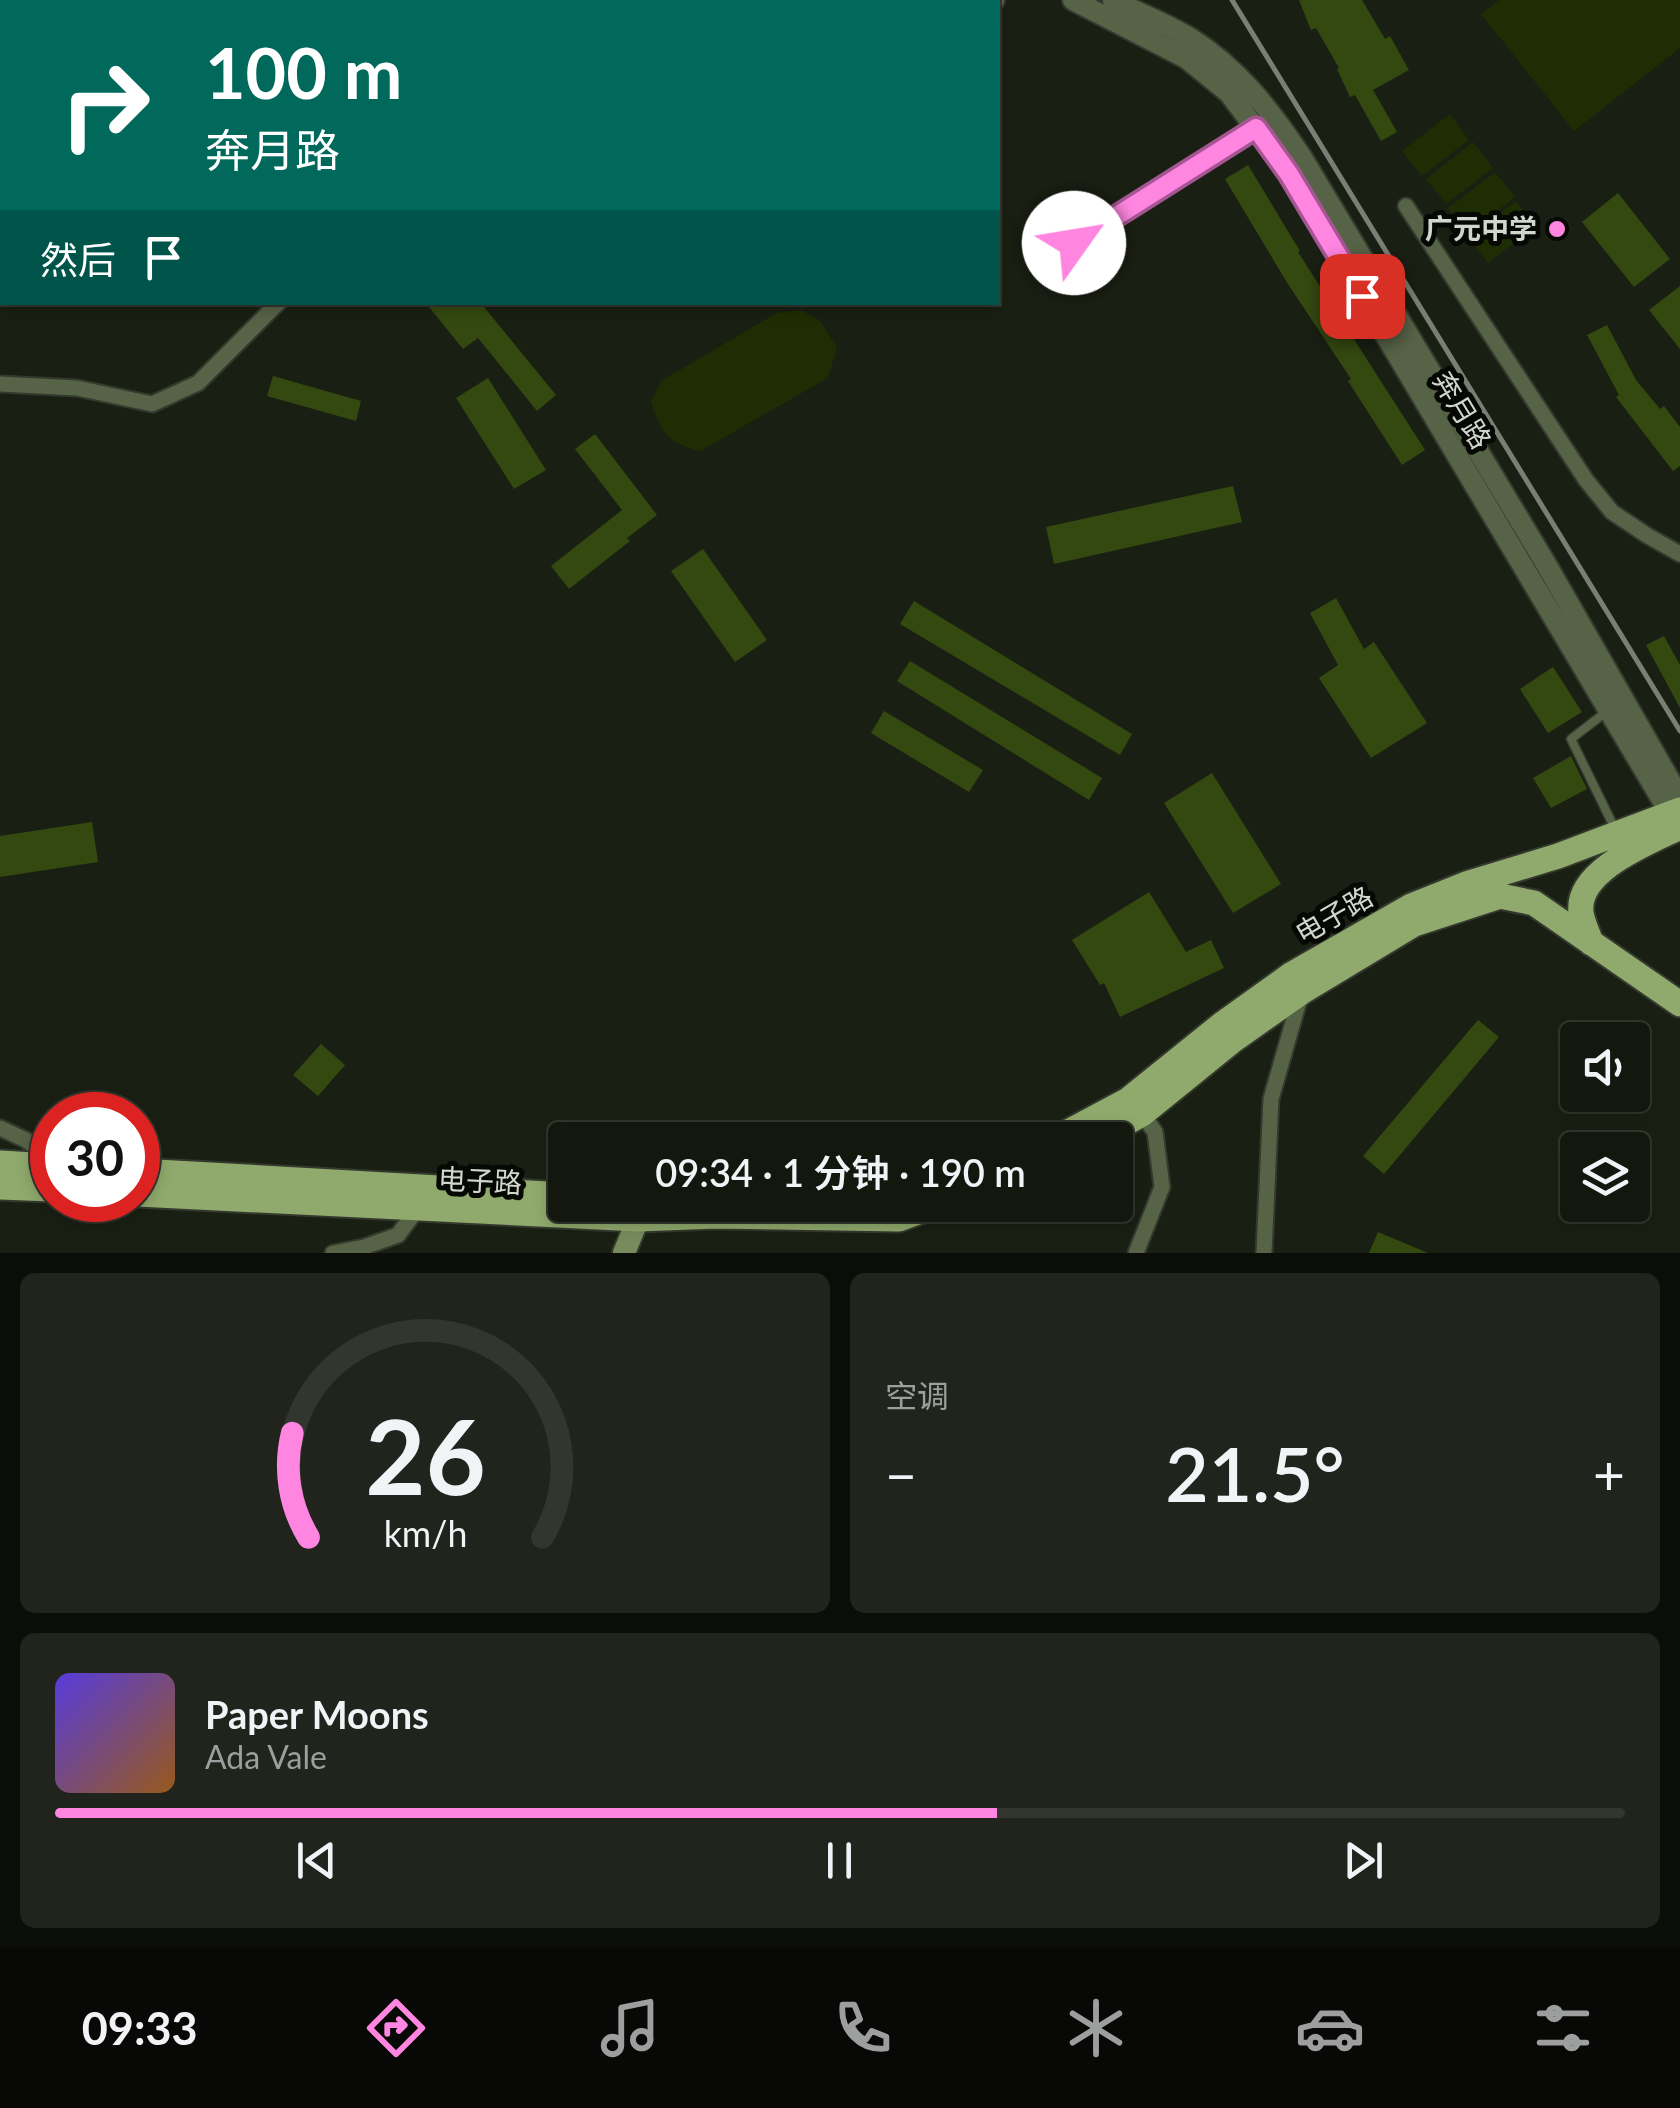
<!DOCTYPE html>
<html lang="zh">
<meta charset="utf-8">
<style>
body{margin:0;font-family:Lato,"Noto Sans SC",sans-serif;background:#21241c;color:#f1f3f6;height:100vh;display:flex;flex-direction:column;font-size:38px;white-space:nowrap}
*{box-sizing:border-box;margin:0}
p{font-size:32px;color:#9d9f9e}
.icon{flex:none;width:55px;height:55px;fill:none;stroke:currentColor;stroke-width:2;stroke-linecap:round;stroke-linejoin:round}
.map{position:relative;height:1253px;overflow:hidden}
.side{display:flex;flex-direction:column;gap:20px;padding:20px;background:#0b0d08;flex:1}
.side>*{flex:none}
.top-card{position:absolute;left:0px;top:0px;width:1000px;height:305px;box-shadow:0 5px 15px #0003,0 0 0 2px #33362e;background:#00695c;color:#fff;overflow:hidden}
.tools{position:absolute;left:1560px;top:1022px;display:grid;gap:20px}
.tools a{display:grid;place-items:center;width:90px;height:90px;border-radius:10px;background:#14170e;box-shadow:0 5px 15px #0003,0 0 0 2px #33362e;font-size:50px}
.speed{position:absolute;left:30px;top:1092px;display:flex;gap:20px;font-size:50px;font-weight:700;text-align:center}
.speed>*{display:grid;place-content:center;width:130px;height:130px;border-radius:50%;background:#14170e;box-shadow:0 5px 15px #0003,0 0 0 2px #33362e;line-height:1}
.speed .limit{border:15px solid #d22;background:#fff;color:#111}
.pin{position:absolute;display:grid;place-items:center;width:85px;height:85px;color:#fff;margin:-42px;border-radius:20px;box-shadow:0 5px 15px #0006}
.me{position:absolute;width:110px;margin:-55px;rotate:58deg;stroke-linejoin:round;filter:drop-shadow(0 0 8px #0008)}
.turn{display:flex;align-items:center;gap:35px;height:210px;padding:0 40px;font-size:45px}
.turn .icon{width:130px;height:130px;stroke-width:2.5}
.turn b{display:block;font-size:70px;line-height:85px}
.then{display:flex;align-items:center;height:95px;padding:0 40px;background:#0003;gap:20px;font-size:38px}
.big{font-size:75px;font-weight:600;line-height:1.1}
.side .tile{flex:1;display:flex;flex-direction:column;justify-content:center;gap:15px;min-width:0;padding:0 35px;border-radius:15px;background:#21241c}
.side .dial{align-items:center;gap:0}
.dial svg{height:260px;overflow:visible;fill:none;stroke:#33362e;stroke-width:7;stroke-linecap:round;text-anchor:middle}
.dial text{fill:#f1f3f6;stroke:none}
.song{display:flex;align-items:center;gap:30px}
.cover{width:120px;height:120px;border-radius:15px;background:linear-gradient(135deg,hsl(250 70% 55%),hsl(30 70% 35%))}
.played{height:10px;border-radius:5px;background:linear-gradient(90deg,#fe85e0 60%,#33362e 60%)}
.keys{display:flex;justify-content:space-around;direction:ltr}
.heat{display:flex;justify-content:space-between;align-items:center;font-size:55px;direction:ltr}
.side .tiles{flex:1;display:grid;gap:20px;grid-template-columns:1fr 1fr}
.tile:last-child{grid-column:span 2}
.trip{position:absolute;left:548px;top:1122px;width:585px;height:100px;border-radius:10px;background:#14170e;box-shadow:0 5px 15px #0003,0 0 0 2px #33362e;font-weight:600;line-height:100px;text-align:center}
.tabs{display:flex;height:160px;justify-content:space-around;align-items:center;background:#080906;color:#9d9f9e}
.tabs .icon{width:70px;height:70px}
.tabs .on{color:#fe85e0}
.tabs b{font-size:45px;color:#f1f3f6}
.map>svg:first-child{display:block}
.green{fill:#1e2d03}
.building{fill:#344910}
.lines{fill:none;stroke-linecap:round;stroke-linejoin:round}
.service-casing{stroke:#34392d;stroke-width:11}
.minor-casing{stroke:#34392d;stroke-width:19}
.tertiary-casing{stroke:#34392d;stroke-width:24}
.secondary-casing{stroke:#34392d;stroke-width:26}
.primary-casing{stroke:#34392d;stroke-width:29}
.service{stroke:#566346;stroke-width:8}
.minor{stroke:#566346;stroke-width:15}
.tertiary{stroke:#566346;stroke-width:20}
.secondary{stroke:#778b5c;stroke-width:22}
.primary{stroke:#90aa6d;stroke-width:25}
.rail{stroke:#7a7e74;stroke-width:5}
.route-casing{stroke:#a55692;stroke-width:25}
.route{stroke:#fe85e0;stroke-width:18}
.poi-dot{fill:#fe85e0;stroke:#060804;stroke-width:4}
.labels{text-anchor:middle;stroke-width:10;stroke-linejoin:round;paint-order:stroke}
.poi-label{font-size:28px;font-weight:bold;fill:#d2d6ce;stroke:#060804;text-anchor:end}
.street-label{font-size:28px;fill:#d2d6ce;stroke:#060804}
</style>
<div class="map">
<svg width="1680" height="1253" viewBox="0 0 1680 1253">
<rect width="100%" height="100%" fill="#1a1f13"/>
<path class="green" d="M1499,0h181v48l-106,83 -93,-117z
M1450,114l19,26 -47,36 -20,-25z
M1473,142l20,26 -47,36 -20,-25z
M1495,172l20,25 -47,37 -20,-26z
M1516,201l20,25 -48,37 -19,-26z
M801,310l19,11 17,27 -9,30 -128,73c-34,-10 -37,-16 -49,-49l10,-21 116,-68z"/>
<path class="building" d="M1299,0h63l23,39 5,-3 19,34 -36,20 24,42 -16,9 -26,-46 -5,2 -13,-28 2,-1 -23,-40 -5,2z
M1248,165l52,86 -2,1 127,198 -23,15 -54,-84 3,-2 -65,-98 -61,-102z
M1618,193l52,66 -36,28 -52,-65z
M1680,286v63l-31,-39z
M425,302h55l76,93 -19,16 -59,-73 -15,11z
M1607,325l29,55 24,29 4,-3 16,21v39l-7,5 -57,-74 3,-2 -32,-60z
M273,376l88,25 -5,20 -89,-25z
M488,378l58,92 -32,19 -58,-91z
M595,434l62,81 -30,23 3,3 -61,48 -18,-23 71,-56 -47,-61z
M1233,486l9,36 -188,42 -8,-37z
M703,549l64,91 -32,22 -64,-91z
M1336,598l28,51 10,-7 53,81 -56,35 -52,-80 19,-13 -28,-52z
M914,601l218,133 -12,21 -220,-131z
M1664,636l16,29v43l-34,-63z
M910,661l192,117 -13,22 -192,-119z
M1553,667l29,45 -34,21 -28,-44z
M884,711l99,59 -14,22 -98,-59z
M1571,756l16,33 -36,19 -18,-30z
M1212,773l69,111 -48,29 -69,-110z
M92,822l6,40 -98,15v-41z
M1149,892l37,60 25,-12 13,28 -104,49 -16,-34 -4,2 -28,-45z
M1478,1020l21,17 -115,137 -21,-18z
M321,1044l24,21 -27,31 -25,-21z
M1378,1232l50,21h-59z"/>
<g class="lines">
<g class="service-casing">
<path id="service" d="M1606,712l-35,27 45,92"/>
</g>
<g class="minor-casing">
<path id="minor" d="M158,0v2
M1406,206l180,274 26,32 36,24 32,18
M1074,243l182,-115
M0,384l77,4 75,16 46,-21 81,-81
M0,1128l26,12 26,21
M333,1253l31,-6 34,-12 20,-27
M1136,1253l26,-66 -7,-55 -13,-18
M1264,1253l7,-154 30,-105"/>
</g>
<g class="tertiary-casing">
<path id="tertiary" d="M1073,0l113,58 43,35 60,80 382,642
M1113,0c25,13 53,23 77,38 48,30 80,72 111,118l245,408 134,234
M986,2l8,-2"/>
</g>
<g class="secondary-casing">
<path id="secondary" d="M624,1253l14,-34 -1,-14"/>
</g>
<g class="primary-casing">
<path id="primary" d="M1591,943c-3,-10 -9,-21 -10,-31 -5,-42 69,-70 99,-85
M1053,1140l75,-40 93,-75 71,-51 119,-68 55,-22 92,-28 122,-46
M1095,1140l47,-26 90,-73 71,-50 111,-67 86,-28 34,7 146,101
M0,1163l52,3
M138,1171l427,24
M0,1187l52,2
M138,1194l500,25 78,-3 183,3 38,-14"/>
</g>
<use href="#service" class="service"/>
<use href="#minor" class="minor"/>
<use href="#tertiary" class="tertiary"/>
<use href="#secondary" class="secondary"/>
<use href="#primary" class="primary"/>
<path class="rail" d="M1232,0l448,731"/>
</g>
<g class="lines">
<g class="route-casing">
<path id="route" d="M1074,243l182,-115 33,46 73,122"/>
</g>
<use href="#route" class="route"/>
</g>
<circle class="poi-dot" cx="1557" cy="229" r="10"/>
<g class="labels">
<g class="poi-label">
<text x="1537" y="239">广元中学</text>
</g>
<g class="street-label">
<text transform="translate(1462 410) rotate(59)" y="10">奔月路</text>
<text transform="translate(1334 915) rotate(-30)" y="10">电子路</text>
<text transform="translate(480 1181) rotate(3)" y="10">电子路</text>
</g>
</g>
</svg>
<div class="tools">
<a><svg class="icon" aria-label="sound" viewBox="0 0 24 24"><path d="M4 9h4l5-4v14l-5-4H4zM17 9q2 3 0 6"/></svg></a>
<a><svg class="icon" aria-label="layers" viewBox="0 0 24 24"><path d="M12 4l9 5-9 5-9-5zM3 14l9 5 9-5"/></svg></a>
</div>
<div class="speed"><div class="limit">30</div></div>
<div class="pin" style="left:1362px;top:296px;background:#d93025"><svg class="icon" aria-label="arrive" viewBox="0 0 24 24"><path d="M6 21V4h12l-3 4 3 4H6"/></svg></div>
<svg class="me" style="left:1074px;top:243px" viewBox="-20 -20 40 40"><circle r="19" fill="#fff"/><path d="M0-13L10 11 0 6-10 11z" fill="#fe85e0"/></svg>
<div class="trip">09:34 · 1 分钟 · 190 m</div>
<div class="top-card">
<div class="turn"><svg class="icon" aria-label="right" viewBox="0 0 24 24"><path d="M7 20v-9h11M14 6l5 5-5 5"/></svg><div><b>100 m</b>奔月路</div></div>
<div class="then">然后<svg class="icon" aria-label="arrive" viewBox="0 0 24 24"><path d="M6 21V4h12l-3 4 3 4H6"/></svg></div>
</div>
</div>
<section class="side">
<div class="tiles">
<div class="tile dial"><svg viewBox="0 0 100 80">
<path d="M14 69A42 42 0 1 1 86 69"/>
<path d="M14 69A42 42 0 0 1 9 37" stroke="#fe85e0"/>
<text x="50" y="56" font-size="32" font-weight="700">26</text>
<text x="50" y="72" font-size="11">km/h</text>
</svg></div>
<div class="tile"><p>空调</p>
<div class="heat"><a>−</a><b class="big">21.5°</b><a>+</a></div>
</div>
<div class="tile">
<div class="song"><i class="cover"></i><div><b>Paper Moons</b><p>Ada Vale</p></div></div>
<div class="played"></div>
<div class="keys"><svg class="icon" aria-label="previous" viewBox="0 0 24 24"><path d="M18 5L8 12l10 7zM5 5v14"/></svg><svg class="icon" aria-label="pause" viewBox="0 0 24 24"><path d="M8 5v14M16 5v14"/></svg><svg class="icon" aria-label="next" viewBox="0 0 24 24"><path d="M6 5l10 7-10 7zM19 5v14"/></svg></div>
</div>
</div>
</section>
<nav class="tabs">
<b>09:33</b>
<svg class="icon on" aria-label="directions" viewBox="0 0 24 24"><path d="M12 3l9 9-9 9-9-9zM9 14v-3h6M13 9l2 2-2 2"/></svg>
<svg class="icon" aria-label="music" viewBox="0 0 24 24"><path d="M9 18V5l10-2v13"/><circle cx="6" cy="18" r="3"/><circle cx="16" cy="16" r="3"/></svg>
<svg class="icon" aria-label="phone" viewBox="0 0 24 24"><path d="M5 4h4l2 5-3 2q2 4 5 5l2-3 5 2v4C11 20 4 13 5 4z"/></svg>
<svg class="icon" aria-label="climate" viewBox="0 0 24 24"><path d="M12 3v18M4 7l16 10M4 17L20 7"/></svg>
<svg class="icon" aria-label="car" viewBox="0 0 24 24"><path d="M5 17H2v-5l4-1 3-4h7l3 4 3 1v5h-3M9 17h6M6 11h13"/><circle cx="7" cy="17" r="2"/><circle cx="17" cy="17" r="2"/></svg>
<svg class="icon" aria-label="filters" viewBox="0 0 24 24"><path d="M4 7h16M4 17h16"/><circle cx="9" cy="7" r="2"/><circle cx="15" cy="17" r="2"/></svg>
</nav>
